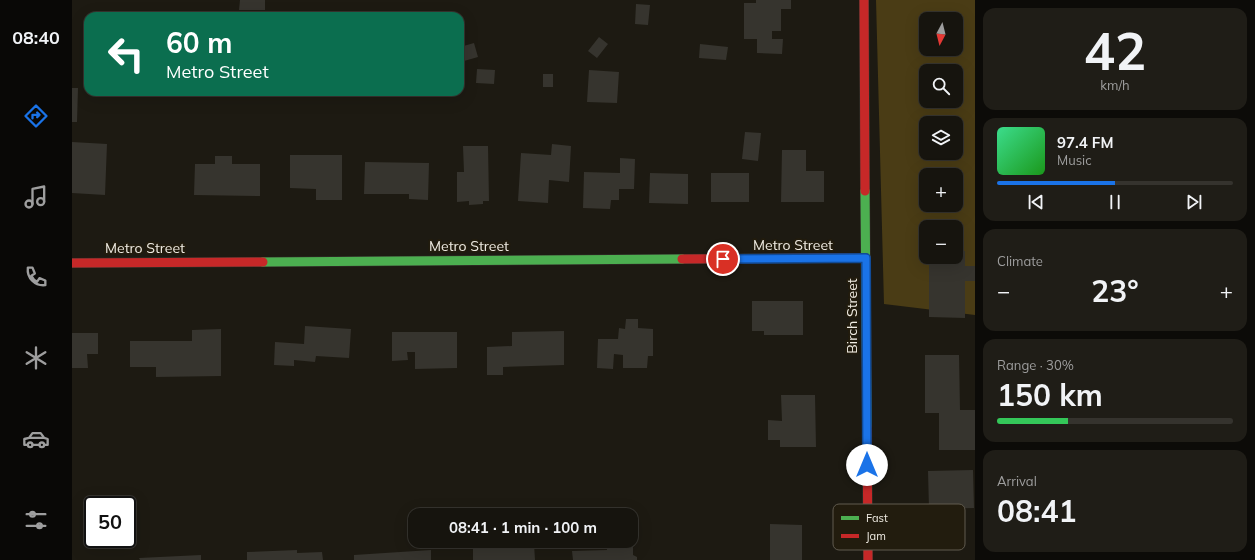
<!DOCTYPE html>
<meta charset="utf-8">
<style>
body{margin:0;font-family:Mulish,sans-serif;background:#1f1d17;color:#f1f3f6;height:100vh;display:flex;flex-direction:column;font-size:15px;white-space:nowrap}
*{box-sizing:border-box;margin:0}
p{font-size:13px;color:#9e9e9e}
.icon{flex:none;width:22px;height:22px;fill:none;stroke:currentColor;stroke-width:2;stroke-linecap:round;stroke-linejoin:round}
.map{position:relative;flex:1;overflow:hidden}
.panel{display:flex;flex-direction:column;gap:8px;padding:8px;background:#0c0b08;width:280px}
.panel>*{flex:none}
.guide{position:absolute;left:12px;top:12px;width:380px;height:84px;border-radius:12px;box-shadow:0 4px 16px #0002,0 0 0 1px #35332e;background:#0b6e4f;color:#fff;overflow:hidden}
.needle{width:26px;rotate:187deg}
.controls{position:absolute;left:847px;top:12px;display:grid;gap:8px}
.controls a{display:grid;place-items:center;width:44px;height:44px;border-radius:8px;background:#16140e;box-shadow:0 4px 16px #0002,0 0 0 1px #35332e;font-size:20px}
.speed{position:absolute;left:12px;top:496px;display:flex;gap:8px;font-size:20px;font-weight:700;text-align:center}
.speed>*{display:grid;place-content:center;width:52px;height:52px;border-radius:50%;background:#16140e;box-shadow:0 4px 16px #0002,0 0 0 1px #35332e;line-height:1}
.speed .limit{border:2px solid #111;border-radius:6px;background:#fff;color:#111}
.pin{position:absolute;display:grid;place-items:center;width:34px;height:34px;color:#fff;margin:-17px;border:2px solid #fff;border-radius:50%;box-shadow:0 1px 4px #0007}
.me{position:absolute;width:44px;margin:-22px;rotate:0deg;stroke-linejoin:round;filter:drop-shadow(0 0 3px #0008)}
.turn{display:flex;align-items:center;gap:14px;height:84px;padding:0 16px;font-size:18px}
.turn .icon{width:52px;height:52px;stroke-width:2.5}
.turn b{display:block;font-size:28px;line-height:34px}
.big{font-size:30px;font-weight:700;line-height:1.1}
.panel .tile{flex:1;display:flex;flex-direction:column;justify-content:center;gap:6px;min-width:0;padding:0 14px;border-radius:12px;background:#1f1d17}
.panel .dial{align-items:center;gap:0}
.dial b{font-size:52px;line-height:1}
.song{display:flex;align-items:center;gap:12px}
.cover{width:48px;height:48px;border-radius:6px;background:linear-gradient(135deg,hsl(150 70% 55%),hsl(120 70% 35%))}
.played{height:4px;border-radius:2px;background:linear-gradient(90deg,#1a73e8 50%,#35332e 50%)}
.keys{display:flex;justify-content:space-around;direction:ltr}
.heat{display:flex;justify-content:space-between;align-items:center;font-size:22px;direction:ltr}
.charge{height:6px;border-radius:3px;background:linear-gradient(90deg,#34c759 30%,#35332e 0)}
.trip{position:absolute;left:336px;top:508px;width:230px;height:40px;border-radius:12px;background:#16140e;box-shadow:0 4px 16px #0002,0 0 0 1px #35332e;font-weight:700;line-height:40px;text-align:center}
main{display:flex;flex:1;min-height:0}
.tabs{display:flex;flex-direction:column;width:72px;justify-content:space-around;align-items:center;background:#090806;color:#9e9e9e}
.tabs .icon{width:28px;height:28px}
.tabs .on{color:#1a73e8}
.tabs b{font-size:18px;color:#f1f3f6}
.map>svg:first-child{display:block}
.green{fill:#4a3c15;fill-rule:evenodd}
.building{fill:#36342e}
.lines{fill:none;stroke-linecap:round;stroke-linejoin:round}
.fast-casing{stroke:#393731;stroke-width:10}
.jam-casing{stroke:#393731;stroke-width:10}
.fast{stroke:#4caf50;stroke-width:9}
.jam{stroke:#c62828;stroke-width:9}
.route-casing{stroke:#114b97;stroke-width:10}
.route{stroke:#1a73e8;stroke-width:7}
.labels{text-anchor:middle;stroke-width:4;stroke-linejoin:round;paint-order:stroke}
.street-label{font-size:14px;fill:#f0ece3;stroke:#221c0e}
.key{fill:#221c0e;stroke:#605a4e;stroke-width:1}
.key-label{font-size:11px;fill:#f0ece3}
</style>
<main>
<nav class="tabs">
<b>08:40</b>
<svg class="icon on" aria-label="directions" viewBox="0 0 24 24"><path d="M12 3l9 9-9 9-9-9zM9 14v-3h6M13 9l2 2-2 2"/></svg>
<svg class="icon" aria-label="music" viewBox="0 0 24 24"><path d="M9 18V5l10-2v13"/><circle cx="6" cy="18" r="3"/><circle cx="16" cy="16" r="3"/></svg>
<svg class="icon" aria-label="phone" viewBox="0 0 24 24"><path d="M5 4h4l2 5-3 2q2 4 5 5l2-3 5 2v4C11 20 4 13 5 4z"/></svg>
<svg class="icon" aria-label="climate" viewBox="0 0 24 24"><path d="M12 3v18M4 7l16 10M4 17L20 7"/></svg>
<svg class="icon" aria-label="car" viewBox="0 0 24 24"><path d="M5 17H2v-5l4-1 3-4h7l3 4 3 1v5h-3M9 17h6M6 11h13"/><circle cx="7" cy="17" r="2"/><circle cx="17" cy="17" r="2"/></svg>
<svg class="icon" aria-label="filters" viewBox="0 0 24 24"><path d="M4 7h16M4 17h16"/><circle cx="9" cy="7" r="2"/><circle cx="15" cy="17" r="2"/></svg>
</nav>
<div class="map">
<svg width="903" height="560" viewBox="0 0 903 560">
<rect width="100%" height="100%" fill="#1d1a12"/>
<path class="green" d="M804,0h99v315l-91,-11zM854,19h30v30h-30zM854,71h30v30h-30zM854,123h30v30h-30zM854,175h30v30h-30zM854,227h30v30h-30z"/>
<path class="building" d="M168,0h25v10h-26z
M684,0h35v9h-10v22h-9v8h11l-1,15 -25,-1v-14h-13v-36h12z
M564,4l14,1 -2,20 -13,-1z
M527,37l9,7 -11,14 -9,-7z
M402,43l4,14 -14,4 -4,-14z
M628,44l28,3 -2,13 -27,-2z
M405,69l18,1 -1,14 -18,-1z
M517,70l30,2 -2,31 -30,-1z
M471,74h10v13h-10z
M0,88h6l-1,34h-5z
M673,132l16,1 -3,28 -16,-2z
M0,142l35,2 -2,51 -33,-2z
M480,144l19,2 -2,36 -20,-2 -1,23 -30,-2 3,-48 30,2z
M391,146h25l1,55h-6v3l-14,1v-4l-12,1v-30h7z
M710,150h24v21h18v31h-43z
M218,155h52v45h-26v-11l-26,-1z
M143,156h17v8h28v32l-66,-1 1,-31h20z
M548,158l15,1 -1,30h-15v11h-8l-1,9 -27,-1 1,-36 36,1z
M293,162l64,1 -1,37 -19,-1v-5h-45z
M578,173l38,1v30l-39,-1z
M639,173h38v29h-38z
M884,251h9v15h10v15h-10v37l-36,-1v-60h27z
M680,301h51v34h-39v-4h-12z
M554,319h12v9l15,1v27h-5l-1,12h-24v-13l-9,-1 -1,15 -16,-1 1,-29h20l1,-11 6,1z
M233,326l46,3 -2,29 -33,-2 -1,6 -21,-2v6l-20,-1 1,-23 29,2z
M149,329v47l-65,1v-10h-26v-26h62v-11z
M492,331v34l-61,2v8h-16v-28l25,-1v-14z
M320,332h65v36l-42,1v-17h-8l1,8 -16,1z
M0,333h26v21h-11l1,14h-16z
M853,355h34l1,55h15v40h-36v-37h-14z
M709,395h34l1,52h-36v-7h-12v-20l14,1z
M901,470l1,38 -45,1 -1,-38z
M698,524l32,1v35h-32z
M559,534h2v21l4,2v3h-64l-1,-9 35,-1v-9h24z
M440,541h19v3h3l1,16h-62v-11l40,-2z
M225,550v3l25,-1 1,8h-76v-8z
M359,550v10h-77v-5z
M129,555v5h-61l-1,-2z"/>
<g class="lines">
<g class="fast-casing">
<path id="fast" d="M793,191l2,235
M191,262l419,-3"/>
</g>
<g class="jam-casing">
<path id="jam" d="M792,0l1,191
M610,259l184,-1
M0,263l191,-1
M795,426l1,134"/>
</g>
<use href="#fast" class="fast"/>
<use href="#jam" class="jam"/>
</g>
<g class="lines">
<g class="route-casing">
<path id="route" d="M651,259l143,-1 1,207"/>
</g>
<use href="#route" class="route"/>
</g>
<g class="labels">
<g class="street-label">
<text x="721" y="250">Metro Street</text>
<text x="397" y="251">Metro Street</text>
<text x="73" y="253">Metro Street</text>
<text transform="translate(780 316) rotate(-90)" y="5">Birch Street</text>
</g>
</g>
<rect x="761" y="504" width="132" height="46" rx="6" class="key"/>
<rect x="769" y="516" width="18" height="4" fill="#4caf50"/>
<rect x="769" y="534" width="18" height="4" fill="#c62828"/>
<g class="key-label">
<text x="794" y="522">Fast</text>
<text x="794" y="540">Jam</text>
</g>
</svg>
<div class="controls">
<a><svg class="needle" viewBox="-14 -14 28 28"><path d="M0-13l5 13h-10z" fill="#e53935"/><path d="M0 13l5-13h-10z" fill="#9e9e9e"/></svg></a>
<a><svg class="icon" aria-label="search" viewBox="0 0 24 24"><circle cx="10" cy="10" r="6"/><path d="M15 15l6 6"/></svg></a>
<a><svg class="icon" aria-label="layers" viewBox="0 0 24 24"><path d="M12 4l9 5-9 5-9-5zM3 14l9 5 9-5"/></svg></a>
<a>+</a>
<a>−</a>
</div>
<div class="speed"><div class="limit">50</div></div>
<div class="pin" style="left:651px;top:259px;background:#d93025"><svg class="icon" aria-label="arrive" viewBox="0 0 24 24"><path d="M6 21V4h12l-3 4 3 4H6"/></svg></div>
<svg class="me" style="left:795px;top:465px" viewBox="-20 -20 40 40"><circle r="19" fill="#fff"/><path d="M0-13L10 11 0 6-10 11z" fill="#1a73e8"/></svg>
<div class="trip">08:41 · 1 min · 100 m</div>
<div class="guide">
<div class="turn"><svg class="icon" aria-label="left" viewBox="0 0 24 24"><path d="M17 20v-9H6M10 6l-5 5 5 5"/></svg><div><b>60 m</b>Metro Street</div></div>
</div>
</div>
<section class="panel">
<div class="tile dial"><b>42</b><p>km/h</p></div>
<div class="tile">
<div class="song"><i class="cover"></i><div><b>97.4 FM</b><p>Music</p></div></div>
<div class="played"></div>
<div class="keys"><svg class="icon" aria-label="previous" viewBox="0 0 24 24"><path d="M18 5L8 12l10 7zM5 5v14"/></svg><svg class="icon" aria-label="pause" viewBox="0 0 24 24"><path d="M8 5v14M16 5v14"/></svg><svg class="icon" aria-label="next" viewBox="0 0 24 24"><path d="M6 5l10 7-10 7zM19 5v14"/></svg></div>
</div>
<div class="tile"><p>Climate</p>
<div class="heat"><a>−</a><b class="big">23°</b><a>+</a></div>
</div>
<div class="tile"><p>Range · 30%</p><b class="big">150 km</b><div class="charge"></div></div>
<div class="tile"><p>Arrival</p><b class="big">08:41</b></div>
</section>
</main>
